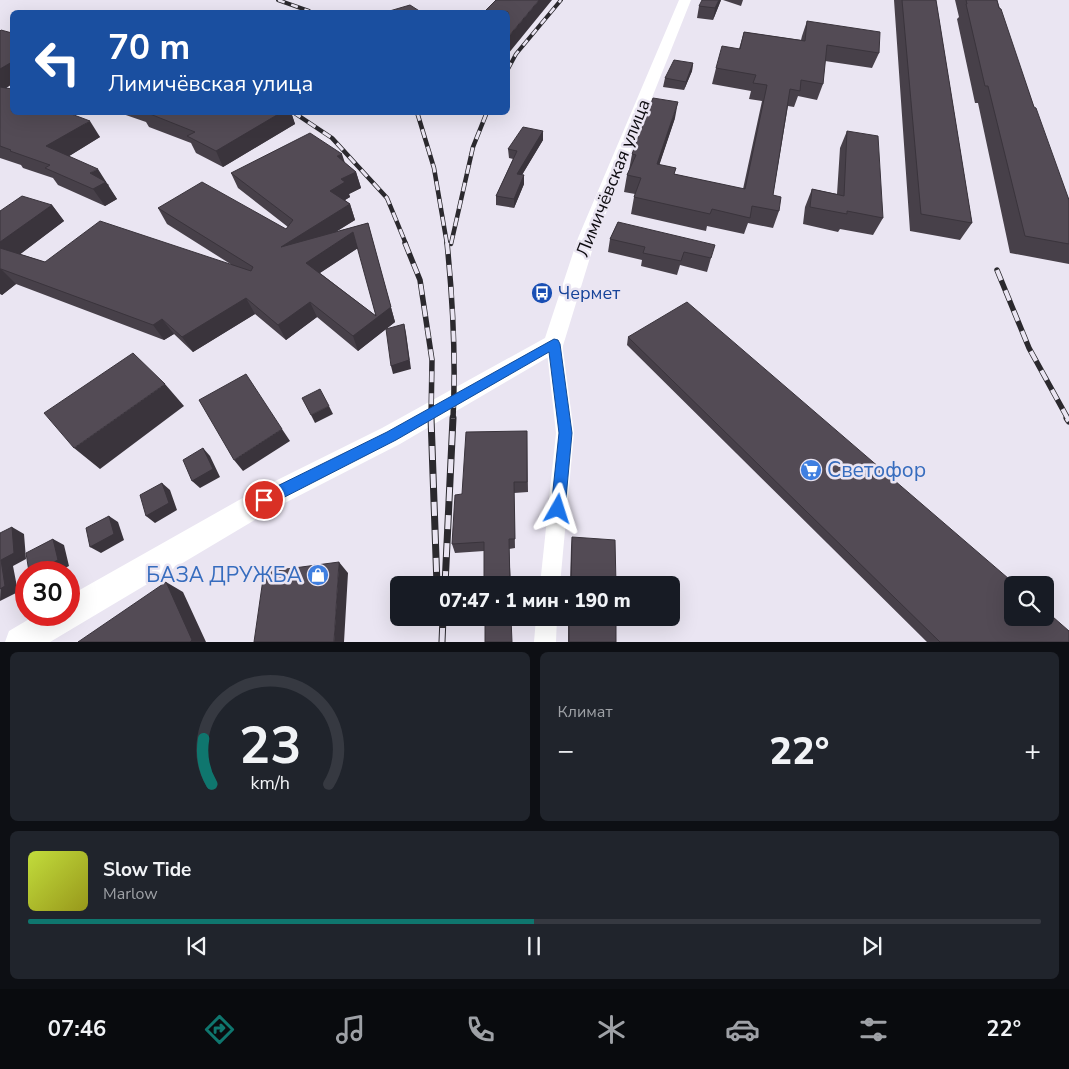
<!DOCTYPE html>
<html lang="ru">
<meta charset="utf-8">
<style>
body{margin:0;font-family:"Nunito Sans",sans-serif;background:#20242c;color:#f1f3f6;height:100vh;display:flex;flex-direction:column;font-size:19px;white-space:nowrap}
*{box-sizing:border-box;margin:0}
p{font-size:16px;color:#9ea1a6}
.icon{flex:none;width:28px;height:28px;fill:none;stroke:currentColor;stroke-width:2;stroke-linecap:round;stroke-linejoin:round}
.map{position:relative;height:642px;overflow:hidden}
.details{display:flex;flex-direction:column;gap:10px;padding:10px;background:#0d0f14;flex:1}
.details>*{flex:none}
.hud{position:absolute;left:10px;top:10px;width:500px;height:105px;border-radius:8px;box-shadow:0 5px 20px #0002;background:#1a4fa0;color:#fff;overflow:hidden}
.controls{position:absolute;left:1004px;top:576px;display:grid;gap:10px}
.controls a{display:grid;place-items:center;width:50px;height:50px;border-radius:8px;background:#171b24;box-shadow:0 5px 20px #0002;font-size:25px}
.speed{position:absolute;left:15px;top:561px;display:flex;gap:10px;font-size:25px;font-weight:700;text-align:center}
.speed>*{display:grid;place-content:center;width:65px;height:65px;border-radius:50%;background:#171b24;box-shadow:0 5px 20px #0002;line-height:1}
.speed .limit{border:8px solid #d22;background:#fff;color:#111}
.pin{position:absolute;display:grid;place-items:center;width:42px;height:42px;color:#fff;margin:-21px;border:2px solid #fff;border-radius:50%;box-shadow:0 1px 5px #0007}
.me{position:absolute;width:55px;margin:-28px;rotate:6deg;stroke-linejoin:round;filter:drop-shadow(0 0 4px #0008)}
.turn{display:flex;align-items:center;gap:18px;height:105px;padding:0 15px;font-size:22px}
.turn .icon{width:65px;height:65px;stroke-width:2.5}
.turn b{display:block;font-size:35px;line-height:42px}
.big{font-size:38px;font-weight:800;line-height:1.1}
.details .widget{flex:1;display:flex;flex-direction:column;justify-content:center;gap:8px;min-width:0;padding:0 18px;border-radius:8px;background:#20242c}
.details .dial{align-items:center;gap:0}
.dial svg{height:130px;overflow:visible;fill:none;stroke:#363941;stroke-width:7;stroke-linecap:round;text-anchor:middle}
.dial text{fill:#f1f3f6;stroke:none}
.song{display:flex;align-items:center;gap:15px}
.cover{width:60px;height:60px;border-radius:8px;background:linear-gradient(135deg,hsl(70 70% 55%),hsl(60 70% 35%))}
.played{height:5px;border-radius:2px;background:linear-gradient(90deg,#0f766e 50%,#363941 50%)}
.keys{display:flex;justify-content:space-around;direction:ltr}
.heat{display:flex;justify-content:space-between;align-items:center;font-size:28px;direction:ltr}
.details .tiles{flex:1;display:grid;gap:10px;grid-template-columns:1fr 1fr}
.widget:last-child{grid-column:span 2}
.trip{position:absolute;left:390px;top:576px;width:290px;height:50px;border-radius:8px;background:#171b24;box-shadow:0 5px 20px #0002;font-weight:800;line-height:50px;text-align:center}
.tab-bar{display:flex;height:80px;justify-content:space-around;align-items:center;background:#090b0e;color:#9ea1a6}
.tab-bar .icon{width:35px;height:35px}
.tab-bar .selected{color:#0f766e}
.tab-bar b{font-size:22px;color:#f1f3f6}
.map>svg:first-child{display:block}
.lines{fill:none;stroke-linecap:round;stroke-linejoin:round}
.minor{fill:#fff;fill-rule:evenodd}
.secondary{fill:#fff;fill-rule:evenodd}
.rail-far3-casing{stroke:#2b292e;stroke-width:4}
.rail-far2-casing{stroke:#2b292e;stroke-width:4.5}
.rail-far1-casing{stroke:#2b292e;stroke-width:5.5}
.rail-casing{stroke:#2b292e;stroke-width:7}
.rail-far3{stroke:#eae5f2;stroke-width:2.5;stroke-dasharray:7;stroke-linecap:butt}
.rail-far2{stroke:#eae5f2;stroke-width:3;stroke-dasharray:9;stroke-linecap:butt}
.rail-far1{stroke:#eae5f2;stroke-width:4;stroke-dasharray:11;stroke-linecap:butt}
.rail{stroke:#eae5f2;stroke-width:5;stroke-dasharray:14;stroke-linecap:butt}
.wall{fill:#474049;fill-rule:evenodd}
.shaded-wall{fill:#3a343c}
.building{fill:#534b55;stroke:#3a343c;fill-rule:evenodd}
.route{fill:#1a73e8;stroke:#114b97}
.labels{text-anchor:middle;stroke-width:5;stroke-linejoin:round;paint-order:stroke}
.street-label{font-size:18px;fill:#0d0b0f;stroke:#eae5f2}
.transit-label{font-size:18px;fill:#164399;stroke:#eae5f2;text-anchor:start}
.near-shop-label{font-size:21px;fill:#366cbe;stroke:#eae5f2;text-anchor:start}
</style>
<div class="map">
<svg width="1069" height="642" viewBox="0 0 1069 642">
<rect width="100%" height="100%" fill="#eae5f2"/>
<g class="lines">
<path class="minor" d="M554,337l5,2 3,4 12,90 -14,152h-20l16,-152 -10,-90 3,-4z
M536,618h21l-1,24h-22z"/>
<path class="secondary" d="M679,0h12l-95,238 -34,111 -162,95 -127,65 -223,133h-45l4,-11 27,-16h33v-19l186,-105 127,-63 163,-90 33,-100z"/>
<g class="rail-far3-casing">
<path id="rail-far3" d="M278,0l31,11
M508,69l8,-15 45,-54"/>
</g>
<g class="rail-far2-casing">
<path id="rail-far2" d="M293,112l39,26 55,60 19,46
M417,112l17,56 13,76
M451,244l22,-97 14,-35"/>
</g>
<g class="rail-far1-casing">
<path id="rail-far1" d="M405,243l15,37 12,80 -1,59
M447,243c6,59 9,117 6,176
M997,270l32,78 39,71"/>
</g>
<g class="rail-casing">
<path id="rail" d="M431,418l6,167
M1067,418l2,3
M445,585l8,-167
M442,642l1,-24"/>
</g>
<use href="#rail-far3" class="rail-far3"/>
<use href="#rail-far2" class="rail-far2"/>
<use href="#rail-far1" class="rail-far1"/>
<use href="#rail" class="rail"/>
</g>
<path class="wall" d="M721,0l-8,20 -16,-2 2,-12z
M723,0h20l-2,6z
M894,0h42l36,223 -12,17 -50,-9z
M955,0h42l37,107 35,93v64l-59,-11 -32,-150h-3l-18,-84 2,-2z
M807,21l72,32 -7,15 -47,-7 -2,23 -6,16 -19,-4 -4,11 -6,-1 -15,89 6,16 -6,17 -25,-5 -4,11 -37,-8 -1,5 -75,-17 3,-17 1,-3 -11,-2 3,-17 2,-5 3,-16 43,-36 -16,47 17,3 -2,6 69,15 19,-88 -13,-2 2,-8 -39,-7 4,-16 23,-19 5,-17 57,8 1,-4z
M0,31l12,2v51l-6,4 67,27 27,22 -31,19 40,29 -1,1 9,13 -12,7 -47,-21 -5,-7 -30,-10 -2,-3 -21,-7z
M693,63l-1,8 -8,19 -21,-3 2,-9z
M291,112l4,12 -72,43 -27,-14 -5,-10 -42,-16 -3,-5 -26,-9z
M543,131v9l-21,35h2v9l-10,24 -18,-3v-9l17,-37 -4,-1 -1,-9z
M847,131l36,87 -10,17 -33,-6 -2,3 -35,-8 2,-17 7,-18 25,5 3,-46z
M345,163l11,9 5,16 -12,6 1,3 -5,3 5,4 5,16 -20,12 33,-9 27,99 -37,29 -41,-34 -31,23 -31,-26 -62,38 -19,-18 -10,6 -148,-56 -14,11 -2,-1v-83l52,-6 12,16 -44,33 25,8 187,3 -65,-41 -9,-16 128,21 2,-2 -50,-39 -7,-15zM358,248l18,68 -56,-43z
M618,222l93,36 -4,14 -27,-7 -3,10 -36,-9 1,-6 -34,-8 2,-13z
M628,337l441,305h-142l-300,-297z
M527,431l1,61 -14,1 1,55 -6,1 2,36h-27v-34l-29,2 -3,-9 10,-50z
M572,537l44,48h-46l1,-38z
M568,618h48v24h-48z"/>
<path class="shaded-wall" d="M539,0h13l-44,54v-17z
M719,0h2l-8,20 2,-12z
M12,62v22l-12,8v-23z
M693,63l-1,8 -8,19 2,-8z
M678,102l-3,16 -21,63 3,-17z
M52,112h25l-18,11z
M282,112h9l4,12 -72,43 -7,-16z
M90,121l10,16 -42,26 -12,-17z
M543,131v9l-26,43v-9z
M342,154l5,15 -10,-13z
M98,169l19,30 -12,7 -12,-17 -3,-16z
M356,172l5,16 -12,6 1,3 -15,9 -5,-15 11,-12z
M524,175v9l-10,24v-9z
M350,204l5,16 -67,42 -7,-15z
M52,205l12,16 -54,41 -10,-10v-10z
M353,232l5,16 -46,30 -6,-15z
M372,239l23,83 -37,29 -5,-15 38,-29z
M0,269h1l15,15 -14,11 -2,-2z
M246,298l9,16 -62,38 -11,-15z
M310,302l7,15 -31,23 -8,-15z
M162,319l12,15 -10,6 -11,-15z
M404,324l2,9 5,36 -18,5 -2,-8z
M165,384l19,22 -84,63 -26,-21z
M329,406l4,8 -18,9 -4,-8z
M282,429l8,12 -47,30 -9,-11z
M203,448l7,8 10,21 -20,11 -8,-7z
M162,483l8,7 7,20 -22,13 -9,-7z
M109,516l9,6 6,18 -23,13 -11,-6z
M12,527l12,7 2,25 -13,7 5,26 -18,9 1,-41z
M53,539l11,6 5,21 -12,6h-23z
M339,562l9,11 -4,69h-10z
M166,582l17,10 23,50h-16z"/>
<path class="building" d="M496,0h43l-31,37v-25h-24z
M702,0h17l-4,8 -16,-2z
M902,0h34l36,223 -51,-9z
M966,0h31l2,8 2,1 33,98 2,1 33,92v44l-44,-8 -37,-150h-3l-19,-82h1z
M410,5l11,7h-35z
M807,21l73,11 -1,21 -52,-8 -4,39 -22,-4 -1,11 -10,-2 -17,106 8,2 -2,14 -27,-5 -2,12 -38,-9 -2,5 -76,-17 7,-19 -14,-3 9,-20 -4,-1 21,-56 25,4 -21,62 19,4 -2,6 71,15 22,-104 -14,-2 3,-8 -40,-7 6,-22 18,3 4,-17 61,9z
M1,30l11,3v29l-12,7v-38z
M674,60l19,3 -7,19 -21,-4z
M0,87l12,2v23h54l24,9 -44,25 52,23 -8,4 16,9 -13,7 -48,-21 5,-3 -40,-14 1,-1 -11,-4z
M145,112h137l-66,39 -29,-15 8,-4z
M523,127l20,4 -26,43 7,1 -10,24 -18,-3 21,-45 -9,-2z
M847,131l31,5 5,82 -36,-7v3l-37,-7 2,-18 32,7z
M310,133l32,21 -5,2 19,16 -15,7 4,3 -15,9 20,13 -69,43 87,-24 23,84 -38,29 -43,-34 -32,23 -32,-27 -64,39 -20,-18 -9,6 -152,-56h-1v-21l45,14 55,-41 151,50 2,-4 -95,-59 44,-26 84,47 7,-9 -62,-47zM353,232l23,84 -70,-53z
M22,196l30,9 -52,37v-31z
M618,222l97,23 -4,13 -27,-6 -3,9 -38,-8 2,-6 -35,-8z
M687,302l329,283h-4v33h33v-8l24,21v11h-129l-312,-305z
M404,324l5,36 -18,6 -5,-37z
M133,353l32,31 -91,64 -30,-35z
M246,374l36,55 -48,31 -35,-60z
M320,389l9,17 -18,9 -9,-17z
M527,431v51h-13l1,57h-6l1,46h-26v-43l-32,2 3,-49 7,-1 4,-62z
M203,448l10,21 -21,12 -9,-21z
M162,483l7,20 -23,13 -6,-21z
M109,516l5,18 -24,13 -4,-19z
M12,527l2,26 -13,7 4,26 -5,3v-56z
M572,537l43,3 1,45h-45z
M53,539l5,21 -24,12h-5l-3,-19z
M339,562l-5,80h-80l10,-70z
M166,582l26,58 -2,2h-112z
M485,618h26l1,24h-27z
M569,618h47v24h-47z"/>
<path class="route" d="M554,339l4,1 2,4 12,89 -7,76 -2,5 -5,2 -5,-2 -2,-5 8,-76 -10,-81 -153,88 -127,65 -5,2 -5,-2 -2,-5 2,-5 128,-63z"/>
<defs>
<g id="bus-disc" transform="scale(1.125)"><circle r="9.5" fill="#1a4fb4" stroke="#eae5f2"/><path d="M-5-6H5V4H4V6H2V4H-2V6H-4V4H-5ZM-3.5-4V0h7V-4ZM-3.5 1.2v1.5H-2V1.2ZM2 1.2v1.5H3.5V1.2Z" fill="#fff"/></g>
<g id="supermarket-disc" transform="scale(1.125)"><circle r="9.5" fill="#3f7fe0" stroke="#eae5f2"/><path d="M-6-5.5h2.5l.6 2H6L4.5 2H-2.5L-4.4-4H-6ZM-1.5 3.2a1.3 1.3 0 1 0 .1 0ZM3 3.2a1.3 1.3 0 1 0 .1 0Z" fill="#fff"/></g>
<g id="shop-disc" transform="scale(1.125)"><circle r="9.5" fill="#3f7fe0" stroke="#eae5f2"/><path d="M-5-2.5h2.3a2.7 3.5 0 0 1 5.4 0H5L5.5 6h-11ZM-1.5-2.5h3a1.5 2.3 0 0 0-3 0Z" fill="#fff"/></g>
</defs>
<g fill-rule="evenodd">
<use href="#bus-disc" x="542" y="293"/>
<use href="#supermarket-disc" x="811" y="470"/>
<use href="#shop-disc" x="318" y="575"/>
</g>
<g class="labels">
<g class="street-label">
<text transform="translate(613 178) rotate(-68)" y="6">Лимичёвская улица</text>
</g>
<g class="transit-label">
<text x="558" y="299">Чермет</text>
</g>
<g class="near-shop-label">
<text x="827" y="477">Светофор</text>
<text x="302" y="582" text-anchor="end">БАЗА ДРУЖБА</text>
</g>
</g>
</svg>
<div class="controls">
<a><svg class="icon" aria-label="search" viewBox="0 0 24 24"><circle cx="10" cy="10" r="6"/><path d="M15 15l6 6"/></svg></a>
</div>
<div class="speed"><div class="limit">30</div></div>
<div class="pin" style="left:264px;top:500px;background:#d93025"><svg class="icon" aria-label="arrive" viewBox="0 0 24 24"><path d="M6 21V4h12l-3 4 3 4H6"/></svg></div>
<svg class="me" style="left:558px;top:509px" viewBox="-20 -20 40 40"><path d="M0-17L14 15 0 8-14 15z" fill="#1a73e8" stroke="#fff" stroke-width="4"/></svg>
<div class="trip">07:47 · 1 мин · 190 m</div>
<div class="hud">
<div class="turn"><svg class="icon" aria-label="left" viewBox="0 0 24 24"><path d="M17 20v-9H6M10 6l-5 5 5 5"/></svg><div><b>70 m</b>Лимичёвская улица</div></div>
</div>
</div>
<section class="details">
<div class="tiles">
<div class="widget dial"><svg viewBox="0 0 100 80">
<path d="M14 69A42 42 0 1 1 86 69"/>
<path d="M14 69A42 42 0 0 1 9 41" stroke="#0f766e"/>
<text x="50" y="56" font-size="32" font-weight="700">23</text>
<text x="50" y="72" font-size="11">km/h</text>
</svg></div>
<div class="widget"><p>Климат</p>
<div class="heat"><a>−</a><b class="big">22°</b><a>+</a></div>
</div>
<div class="widget">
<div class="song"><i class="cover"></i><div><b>Slow Tide</b><p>Marlow</p></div></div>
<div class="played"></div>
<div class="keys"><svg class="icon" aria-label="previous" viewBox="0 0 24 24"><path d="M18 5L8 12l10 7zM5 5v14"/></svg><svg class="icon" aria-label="pause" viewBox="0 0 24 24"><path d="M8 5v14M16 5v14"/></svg><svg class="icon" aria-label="next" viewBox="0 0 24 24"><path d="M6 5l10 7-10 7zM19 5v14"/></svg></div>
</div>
</div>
</section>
<nav class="tab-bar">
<b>07:46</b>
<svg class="icon selected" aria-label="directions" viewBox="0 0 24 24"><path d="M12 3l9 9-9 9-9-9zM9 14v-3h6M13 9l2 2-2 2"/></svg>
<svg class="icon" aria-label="music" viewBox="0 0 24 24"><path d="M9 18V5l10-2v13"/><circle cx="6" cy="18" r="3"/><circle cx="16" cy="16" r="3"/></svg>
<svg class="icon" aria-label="phone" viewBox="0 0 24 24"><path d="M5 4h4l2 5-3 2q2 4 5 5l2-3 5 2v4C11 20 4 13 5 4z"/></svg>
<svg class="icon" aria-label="climate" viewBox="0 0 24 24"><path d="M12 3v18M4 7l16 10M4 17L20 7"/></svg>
<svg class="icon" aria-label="car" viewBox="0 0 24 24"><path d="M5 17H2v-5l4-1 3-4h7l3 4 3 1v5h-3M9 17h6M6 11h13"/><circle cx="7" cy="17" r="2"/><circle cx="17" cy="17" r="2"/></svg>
<svg class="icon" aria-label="filters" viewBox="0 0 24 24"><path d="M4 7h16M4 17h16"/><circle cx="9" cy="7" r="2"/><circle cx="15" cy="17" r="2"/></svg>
<b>22°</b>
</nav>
